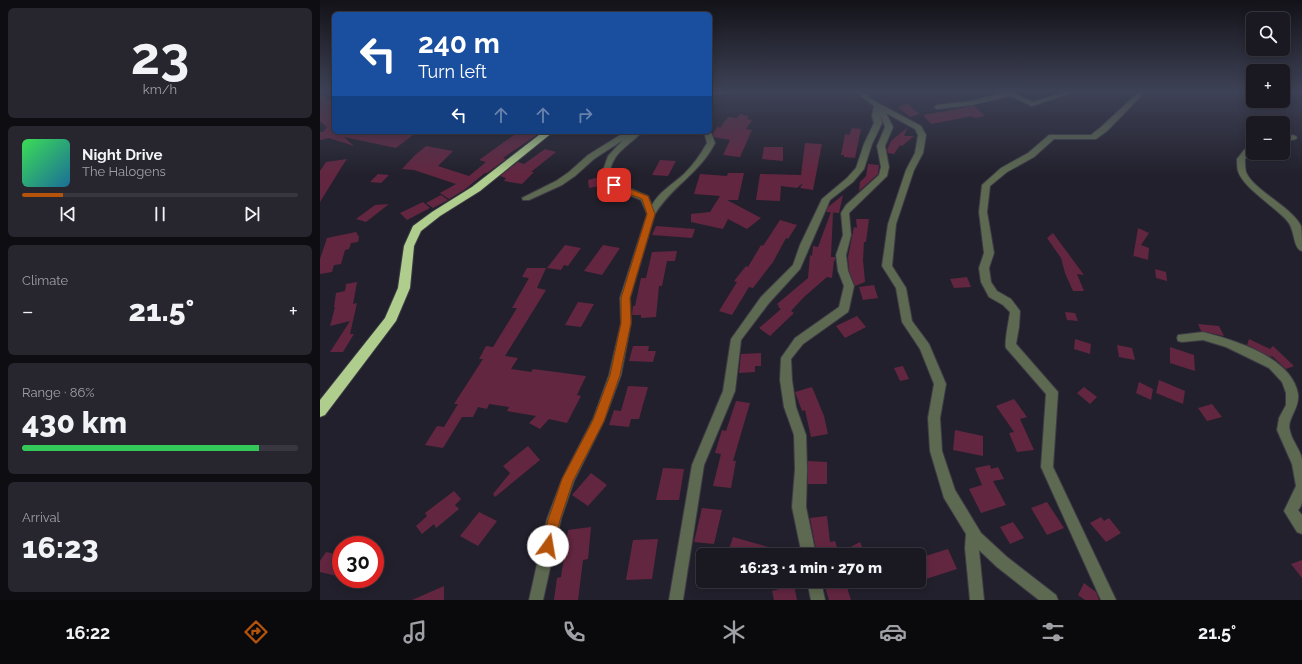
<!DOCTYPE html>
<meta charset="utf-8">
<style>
body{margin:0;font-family:Raleway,sans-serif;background:#27252e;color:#f1f3f6;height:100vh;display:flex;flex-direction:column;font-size:15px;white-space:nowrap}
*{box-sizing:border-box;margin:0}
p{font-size:13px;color:#9fa0a5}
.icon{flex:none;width:22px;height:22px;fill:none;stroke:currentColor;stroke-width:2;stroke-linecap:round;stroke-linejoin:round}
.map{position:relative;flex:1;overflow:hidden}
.side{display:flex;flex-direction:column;gap:8px;padding:8px;background:#0e0d12;width:320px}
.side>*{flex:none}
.guide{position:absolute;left:12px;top:12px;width:380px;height:122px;border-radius:6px;box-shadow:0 2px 10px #0003,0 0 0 1px #38373f;background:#1a4fa0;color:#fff;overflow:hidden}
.tools{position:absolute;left:926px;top:12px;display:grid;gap:8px}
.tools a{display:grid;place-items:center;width:44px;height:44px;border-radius:6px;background:#1a1821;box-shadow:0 2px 10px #0003,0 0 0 1px #38373f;font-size:20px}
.speed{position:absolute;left:12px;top:536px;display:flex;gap:8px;font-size:20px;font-weight:700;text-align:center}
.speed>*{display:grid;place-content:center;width:52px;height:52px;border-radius:50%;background:#1a1821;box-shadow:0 2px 10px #0003,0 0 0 1px #38373f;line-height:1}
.speed .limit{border:6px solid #d22;background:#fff;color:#111}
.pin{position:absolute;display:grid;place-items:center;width:34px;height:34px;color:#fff;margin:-17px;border-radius:8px;box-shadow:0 2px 6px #0006}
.me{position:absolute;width:44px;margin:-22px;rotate:13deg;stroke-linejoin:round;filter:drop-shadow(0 0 3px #0008)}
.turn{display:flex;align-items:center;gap:14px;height:84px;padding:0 20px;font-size:18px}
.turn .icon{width:52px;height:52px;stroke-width:2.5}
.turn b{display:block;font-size:28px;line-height:34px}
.lanes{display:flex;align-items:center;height:38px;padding:0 20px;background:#0003;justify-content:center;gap:20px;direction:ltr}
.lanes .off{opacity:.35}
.big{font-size:30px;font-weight:800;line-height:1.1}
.side .tile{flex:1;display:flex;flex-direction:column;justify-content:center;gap:6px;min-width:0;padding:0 14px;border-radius:6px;background:#27252e}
.side .dial{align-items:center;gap:0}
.dial b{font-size:52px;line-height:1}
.song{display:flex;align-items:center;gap:12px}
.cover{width:48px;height:48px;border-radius:6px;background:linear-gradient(135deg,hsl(130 70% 55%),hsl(200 70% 35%))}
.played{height:4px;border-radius:2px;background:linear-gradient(90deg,#b45309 15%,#38373f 15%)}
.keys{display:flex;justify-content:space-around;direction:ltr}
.heat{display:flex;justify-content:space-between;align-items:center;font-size:22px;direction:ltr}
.charge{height:6px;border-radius:3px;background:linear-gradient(90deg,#34c759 86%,#38373f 0)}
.trip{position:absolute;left:376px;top:548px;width:230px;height:40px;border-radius:6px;background:#1a1821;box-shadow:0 2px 10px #0003,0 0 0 1px #38373f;font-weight:800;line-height:40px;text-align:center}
.tabs{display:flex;height:64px;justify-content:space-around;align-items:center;background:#0a0a0d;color:#9fa0a5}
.tabs .icon{width:28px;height:28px}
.tabs .on{color:#b45309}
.tabs b{font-size:18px;color:#f1f3f6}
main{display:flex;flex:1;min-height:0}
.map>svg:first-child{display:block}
.building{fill:#632640}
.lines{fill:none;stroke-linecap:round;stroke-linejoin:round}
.minor-casing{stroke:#3d3b47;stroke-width:2}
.highway-casing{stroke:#3d3b47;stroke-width:2}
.minor{fill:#5d6950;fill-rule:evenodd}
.highway{fill:#afce8d;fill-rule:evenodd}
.route{fill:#b45309;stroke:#753606}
</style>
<main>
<section class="side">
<div class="tile dial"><b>23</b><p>km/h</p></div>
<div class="tile">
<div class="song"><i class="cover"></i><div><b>Night Drive</b><p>The Halogens</p></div></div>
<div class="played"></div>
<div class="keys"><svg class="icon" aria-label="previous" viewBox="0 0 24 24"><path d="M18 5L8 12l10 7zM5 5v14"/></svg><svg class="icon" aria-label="pause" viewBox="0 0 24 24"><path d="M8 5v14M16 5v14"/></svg><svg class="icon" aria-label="next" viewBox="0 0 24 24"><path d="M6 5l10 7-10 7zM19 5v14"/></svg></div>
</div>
<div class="tile"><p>Climate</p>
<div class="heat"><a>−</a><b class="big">21.5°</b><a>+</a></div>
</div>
<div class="tile"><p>Range · 86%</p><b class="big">430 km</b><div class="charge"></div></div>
<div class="tile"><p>Arrival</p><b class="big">16:23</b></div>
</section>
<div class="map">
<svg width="982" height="600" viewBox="0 0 982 600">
<rect width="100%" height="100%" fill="#22202c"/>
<path class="building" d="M0,93l14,11v28h83l-21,16 -52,-11 10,9 -25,-8 -9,2v-8h3l4,-5 -7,-6z
M587,104l13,10 -10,3 -12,-10z
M654,106l11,10 -11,2 -2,-2 -41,8 -8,-9z
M420,114l9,2 -2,3 5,1 -6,9 6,1 -12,27 -17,-2 7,-15 -16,-3 -1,-4 5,-7 2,2 8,-11 9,1z
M588,127l-4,9h10l-12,10 -2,-1 -6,9 -6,-1 -1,-3 4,-9z
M532,128l9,1 -6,29 -11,-1v-2h-3l4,-21 4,1z
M198,132h23l-38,26 3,1 -19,14h-2l-21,17 -15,9 -9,-6 16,-9 -42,-14 -12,-1 12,-13 12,-10 27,5 -15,15 31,10 17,-14 -7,-2z
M485,143l17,1 -9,46 -13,-2 3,-5 -6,5 -16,-2 -1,15 -24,-1 4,-26 41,1z
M444,147h19v14l-21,-2z
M225,149l11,3 -25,20h3l-12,12 -18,-3 2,-3 -6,-2 18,-14 6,2z
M27,159l-6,9 -21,34v-31l6,-9z
M340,160l16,1 -8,15 -16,-1z
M548,164l11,1 -1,9 -19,17 1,-9 6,-6z
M408,173h16l-6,27h-11l34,18 -14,11 -19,-10 -5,10 -32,-7v-8l19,-2 10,-16 -26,-2 6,-20 27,2z
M58,174l11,1 -8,8 -11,-1z
M279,177l1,9 -11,2 -1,-8z
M121,195l7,5 -15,8 -7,-5z
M523,195l-4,18 -13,-1 2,-5z
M103,202l7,6 -23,12 -7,-7z
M69,204l-23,18 -10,-3 19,-14z
M511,212l2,1 -2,44h4v4l-1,-1 -2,18 -5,-1 -23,20 -13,14 3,2 -24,23 -11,-8 22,-19 -3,-2 1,-1 -2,-2 31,-26 2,-23 2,1 1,-10 5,1z
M536,219h13l-3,23h-2l-1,18 2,22 -10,4 -6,-15 -1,-14 6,-30 3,1z
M460,220l17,5 -9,14 -2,-1 -13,24 -20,26 -4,-1 -17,28 -13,-4 18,-29 -3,-1 12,-15 2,1 13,-22 2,1z
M336,226l39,3 -3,9 -40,-3z
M818,228l11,5 -8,12 8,3 -1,12 -14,-4 -1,2z
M36,232l3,5 -1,5 -7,1 -2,6 -4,1 -4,14 -7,1 -2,7 -12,2v-15l7,-21z
M733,233l31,42 -7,-1 7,17h-11l-8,-18 -4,-15 -14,-20z
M245,245l16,3 -13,18 -4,-1 -3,5 -14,-2z
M283,245l17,3 -18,27 -18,-4z
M357,251l-2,10h-8l-5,25h-3l-3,31 -15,1v-3h-9l1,-9h2l6,-28h5l6,-26z
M207,268h19l-9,20 9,2 -41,66 13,2 -7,11 20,3 2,-3 53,7 -9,19 4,1 -14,27 -18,-4 -9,10 -11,-6 7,-7 -29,-5 2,-4 -20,-3 -2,5 -9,-2 -5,10h-11l-19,31 -18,-3 12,-19 7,1 14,-23h-4l29,-45h-4l7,-13 7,1 24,-39h-5l17,-30 -7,-1z
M835,269l11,3 1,9 -11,-3z
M647,277l4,10 -17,1 -4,-9z
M37,282l-4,22 4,-1 -7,31h4l-11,18h-13l20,-31 -20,5 5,-19h-1l2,-14 9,-2 1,-7z
M554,285l4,13 -15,2 -4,-13z
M258,302l16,2 -13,23 -16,-2z
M745,312l10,1 3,8 -11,-1z
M537,316l9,11 -21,11 -9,-12z
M878,324l21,2 5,10 -23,-5z
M755,339l16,5 -1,10 -16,-5z
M929,339l21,10 3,-3 21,20 -8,3 -14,-13 -1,1 -24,-12z
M797,345l15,3 3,12 -16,-3z
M313,346h16l-1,5h8l-3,11 -24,-1z
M850,347l24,8 1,16 -25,-8z
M441,353v13h-6v6l-16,1 2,-19z
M583,366l6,13 -9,2 -6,-13z
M839,380l26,11 -2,13 -27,-11z
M819,382l14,7 -2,11 -15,-7z
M308,386l20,1 -9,32h-8l-2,8 -20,-2 5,-15 7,1z
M492,387l12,29 4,18 -17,3 -6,-27 -3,1 -7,-19z
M764,387l13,10 -7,7 -13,-11z
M694,399l13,18 -7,2 14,31 -17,2 -8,-19 5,-1 -18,-26z
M416,401l14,2 -17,58h3l-5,27 -18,-2 8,-32 -6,-1 7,-23 4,1z
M892,404l10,13 -15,4 -9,-13z
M635,430l28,6v20l-30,-6z
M208,446l12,14 -45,37 -2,-3 17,-21 -7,-7z
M488,461l19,1v22h-19z
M670,465l1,4 7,-2 6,12 -11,2 13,24 -25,8 -12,-24 13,-4 -7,-17z
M343,468l21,1 -5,31h-23z
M271,473l16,12 -19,21 -16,-11z
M134,491l7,8 -6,6 4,4 -23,19 -2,-4 -12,10 -6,-8 11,-10 -2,-3z
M727,502l17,26 -17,7 -16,-27z
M382,508l20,2 -8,34 -20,-2z
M159,512l18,9 -19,25 -18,-10z
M507,516l3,26 5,-1 4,12 21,-11 6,13h-49l-7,-37z
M781,517l3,4 5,-3 12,15 -15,9 -16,-19z
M693,522l11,16 -14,6 -10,-17z
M271,527l-3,32 -5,1 -5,40h-24l3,-22 4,-1 7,-47z
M413,537l35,10 -2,8h-39z
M338,539l-6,40 -26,1 7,-40z
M628,549l9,20 -31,10 -7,-16v-5z
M6,552l15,3v22l-21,-5v-11z
M982,560v18l-11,-14z
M503,581h22l6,19h-22z
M764,583l12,9 3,8h-14l-7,-5z
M474,585l3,15h-23l-2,-9z
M124,586v14h-32z"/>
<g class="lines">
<g class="minor-casing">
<path id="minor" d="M390,91h29l-3,2 -26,1z
M535,91h7l12,10 47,25 5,9 -3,18 -9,17 -18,54 -4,42 14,22 6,33 17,23 17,40 -6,34 2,33 13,39 26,43 26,24 49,38 2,5h-19l-42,-33 -18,-17 5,50h-14l-5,-52 1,-14 -22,-36 -14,-47 -2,-33 6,-34 -14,-35 -18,-27 -6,-34 -14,-22 6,-42 18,-54 9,-17 3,-18 -3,-6 -29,-16 7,14 -8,19 4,21 -2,9 -38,37 2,22 -5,20 2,16 6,15 -5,23 -1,3 -45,32 -12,15 1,21 4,27 10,28 1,34 -1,38 10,48h-14l-10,-48 3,-38 -1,-34 -10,-28 -4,-27 1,-22 14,-20 44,-31 5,-21 -6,-15 -2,-16 7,-20 -2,-22 5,-8 33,-30 2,-8 -4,-21 8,-19 -5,-13 2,9 -10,21 -8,25 -11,13 -23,18 -30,69 -31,34 -28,37 -6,51 -31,74 -21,135h-14l23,-135 31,-74 8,-52 30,-42 32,-32 7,-20 22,-46 25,-21 9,-10 8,-24 10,-21 -2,-7 2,-10z
M748,91h9l-45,15 -22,-10 -38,9 -35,4 -3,-2 3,-2 35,-4 29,-8 10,-1 22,10z
M820,91h6l-39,40 -11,8h-42l-20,18 -27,15 -17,14 -3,26 7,41 -5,15 2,14 6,9 14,8 9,12 -1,16 -3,17 42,48 -5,75 63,133h-15l-60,-133 5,-73 -40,-46c-2,-5 3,-28 4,-36l-7,-7 -14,-8 -8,-15 -2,-14 5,-15 -5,-41 3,-27 19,-17 27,-15 21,-18h42l10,-8z
M390,130l5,13c-15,30 -44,44 -60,71l-25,84 1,25 -10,52 -17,46 -30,60 -13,38 -18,81h-14l18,-81 15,-40 31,-60 16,-44 12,-52 -1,-25 27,-84 -6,-14 -30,-13 -10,-11 7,-20 15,-16 -29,19 -19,17 -13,9 -33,15h-6l-1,-2 34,-17 13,-9 19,-17 37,-23h17c-15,16 -29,19 -33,43l8,8 31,13 4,9c7,-13 21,-21 32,-31 9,-9 17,-20 23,-31l-3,-11h6z
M973,135l4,2 -1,2 -13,3v-4z
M930,146h3v5l-8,8c0,4 0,9 1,13 7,18 46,35 55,54 1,7 1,18 1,25 -9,-2 -7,-21 -14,-29 -11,-14 -45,-34 -50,-51 -1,-3 -1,-8 -1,-12l7,-9z
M883,332c31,8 89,25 95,62 2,15 -12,25 -8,37 2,10 10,18 12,28 0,8 0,35 0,43 0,2 -2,6 -4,8l4,5v19l-5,-2 -13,-21 12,-25 -4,-22 -15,-34 2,-12 7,-13v-12l-4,-11 -13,-14 -43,-21 -23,-7 -21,2 -4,-1 -1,-3 1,-3z
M487,581h14l4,19h-14z"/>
</g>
<g class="highway-casing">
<path id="highway" d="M223,132h10l-73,59 -40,25 -19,15 -7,15 -4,42 -14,33 -71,94 -5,2v-17l65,-82 13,-30 6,-42 9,-20 19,-14 40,-25z"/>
</g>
<use href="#minor" class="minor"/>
<use href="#highway" class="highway"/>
</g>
<linearGradient id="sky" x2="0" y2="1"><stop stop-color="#131218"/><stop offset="0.52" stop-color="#3e4256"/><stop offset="1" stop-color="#3e4256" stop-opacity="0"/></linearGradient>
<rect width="982" height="175" fill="url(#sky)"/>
<path class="route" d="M294,183l34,13 7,18 -25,84 1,25 -11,52 -16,46 -31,60 -13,39 -8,30 -4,2 -5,-2 -2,-4 7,-26 14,-41 31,-59 17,-45 11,-52v-25l26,-84 -5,-15 -31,-12v-3z"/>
</svg>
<div class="tools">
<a><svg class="icon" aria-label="search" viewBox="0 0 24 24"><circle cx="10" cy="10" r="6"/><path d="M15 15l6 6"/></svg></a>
<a>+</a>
<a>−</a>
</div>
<div class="speed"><div class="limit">30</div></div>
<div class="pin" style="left:294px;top:185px;background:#d93025"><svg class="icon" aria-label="arrive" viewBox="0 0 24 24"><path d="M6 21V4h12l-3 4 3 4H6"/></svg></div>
<svg class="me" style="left:228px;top:546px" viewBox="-20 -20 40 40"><circle r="19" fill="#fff"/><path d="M0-13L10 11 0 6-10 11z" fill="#b45309"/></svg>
<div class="trip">16:23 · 1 min · 270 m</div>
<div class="guide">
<div class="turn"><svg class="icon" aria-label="left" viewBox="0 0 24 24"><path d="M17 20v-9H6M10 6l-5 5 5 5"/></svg><div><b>240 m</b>Turn left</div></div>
<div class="lanes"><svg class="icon" aria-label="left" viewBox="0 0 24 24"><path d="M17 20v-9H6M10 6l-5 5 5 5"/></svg><svg class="icon off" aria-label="ahead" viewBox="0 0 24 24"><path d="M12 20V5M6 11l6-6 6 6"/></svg><svg class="icon off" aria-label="ahead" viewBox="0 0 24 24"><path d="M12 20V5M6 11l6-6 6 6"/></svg><svg class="icon off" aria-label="right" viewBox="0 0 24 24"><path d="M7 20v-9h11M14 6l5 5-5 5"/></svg></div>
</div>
</div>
</main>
<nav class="tabs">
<b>16:22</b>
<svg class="icon on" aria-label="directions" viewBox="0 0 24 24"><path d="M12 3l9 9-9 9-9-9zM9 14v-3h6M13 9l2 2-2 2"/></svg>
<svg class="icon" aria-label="music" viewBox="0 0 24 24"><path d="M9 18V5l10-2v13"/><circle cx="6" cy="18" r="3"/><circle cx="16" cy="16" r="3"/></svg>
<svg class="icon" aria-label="phone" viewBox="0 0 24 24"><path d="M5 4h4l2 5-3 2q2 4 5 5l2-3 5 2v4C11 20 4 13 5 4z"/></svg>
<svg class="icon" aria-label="climate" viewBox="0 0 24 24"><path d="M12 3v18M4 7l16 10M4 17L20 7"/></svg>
<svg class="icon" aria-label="car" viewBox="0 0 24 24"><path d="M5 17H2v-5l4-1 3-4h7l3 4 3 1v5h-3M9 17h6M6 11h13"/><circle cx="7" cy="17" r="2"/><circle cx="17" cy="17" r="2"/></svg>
<svg class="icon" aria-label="filters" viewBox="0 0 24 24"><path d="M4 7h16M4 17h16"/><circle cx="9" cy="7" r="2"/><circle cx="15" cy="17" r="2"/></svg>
<b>21.5°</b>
</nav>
